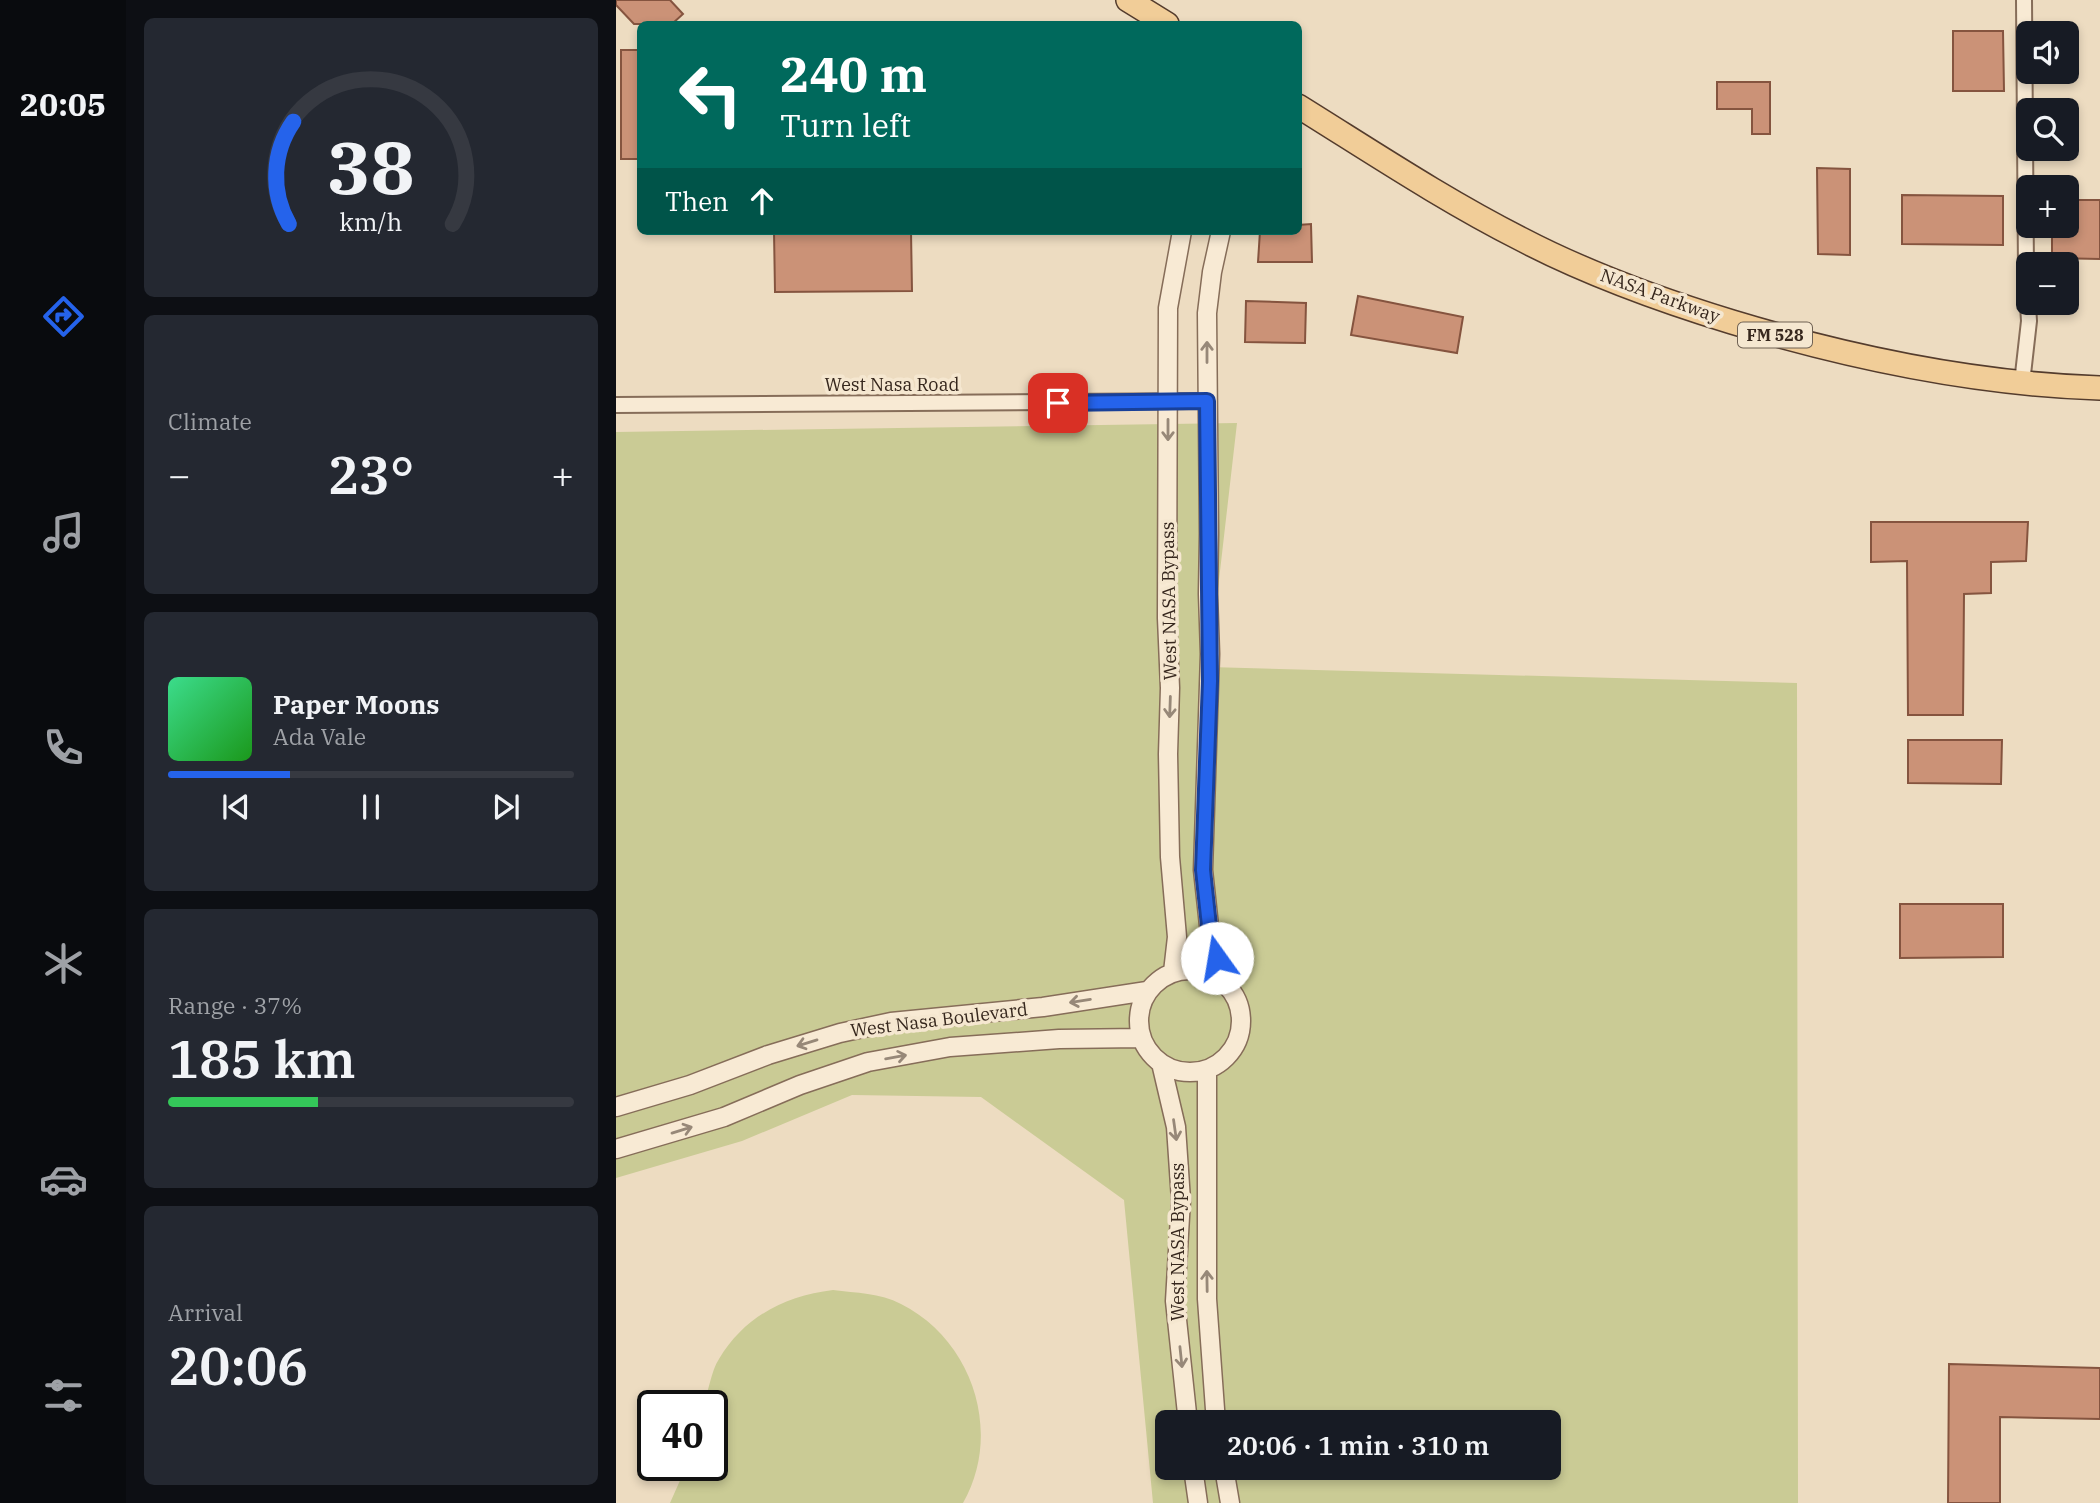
<!DOCTYPE html>
<meta charset="utf-8">
<style>
body{margin:0;font-family:"IBM Plex Serif",serif;background:#242831;color:#f1f3f6;height:100vh;display:flex;flex-direction:column;font-size:26px;white-space:nowrap}
*{box-sizing:border-box;margin:0}
p{font-size:23px;color:#9ea1a6}
.icon{flex:none;width:38px;height:38px;fill:none;stroke:currentColor;stroke-width:2;stroke-linecap:round;stroke-linejoin:round}
.map{position:relative;flex:1;overflow:hidden}
.details{display:flex;flex-direction:column;gap:18px;padding:18px;background:#0d0f14;width:490px}
.details>*{flex:none}
.hud{position:absolute;left:21px;top:21px;width:665px;height:214px;border-radius:10px;box-shadow:0 4px 10px #0003;background:#00695c;color:#fff;overflow:hidden}
.buttons{position:absolute;left:1400px;top:21px;display:grid;gap:14px}
.buttons a{display:grid;place-items:center;width:63px;height:63px;border-radius:10px;background:#171b24;box-shadow:0 4px 10px #0003;font-size:35px}
.speed{position:absolute;left:21px;top:1390px;display:flex;gap:14px;font-size:35px;font-weight:700;text-align:center}
.speed>*{display:grid;place-content:center;width:91px;height:91px;border-radius:50%;background:#171b24;box-shadow:0 4px 10px #0003;line-height:1}
.speed .limit{border:4px solid #111;border-radius:10px;background:#fff;color:#111}
.pin{position:absolute;display:grid;place-items:center;width:60px;height:60px;color:#fff;margin:-30px;border-radius:14px;box-shadow:0 4px 10px #0006}
.me{position:absolute;width:77px;margin:-38px;rotate:347deg;stroke-linejoin:round;filter:drop-shadow(0 0 5px #0008)}
.turn{display:flex;align-items:center;gap:24px;height:147px;padding:0 28px;font-size:32px}
.turn .icon{width:91px;height:91px;stroke-width:2.5}
.turn b{display:block;font-size:49px;line-height:60px}
.then{display:flex;align-items:center;height:66px;padding:0 28px;background:#0003;gap:14px;font-size:26px}
.big{font-size:52px;font-weight:600;line-height:1.1}
.details .widget{flex:1;display:flex;flex-direction:column;justify-content:center;gap:10px;min-width:0;padding:0 24px;border-radius:10px;background:#242831}
.details .dial{align-items:center;gap:0}
.dial svg{height:182px;overflow:visible;fill:none;stroke:#363941;stroke-width:7;stroke-linecap:round;text-anchor:middle}
.dial text{fill:#f1f3f6;stroke:none}
.song{display:flex;align-items:center;gap:21px}
.cover{width:84px;height:84px;border-radius:10px;background:linear-gradient(135deg,hsl(150 70% 55%),hsl(120 70% 35%))}
.played{height:7px;border-radius:4px;background:linear-gradient(90deg,#2563eb 30%,#363941 30%)}
.keys{display:flex;justify-content:space-around;direction:ltr}
.heat{display:flex;justify-content:space-between;align-items:center;font-size:38px;direction:ltr}
.charge{height:10px;border-radius:5px;background:linear-gradient(90deg,#34c759 37%,#363941 0)}
.trip{position:absolute;left:539px;top:1410px;width:406px;height:70px;border-radius:10px;background:#171b24;box-shadow:0 4px 10px #0003;font-weight:600;line-height:70px;text-align:center}
main{display:flex;flex:1;min-height:0}
.tabs{display:flex;flex-direction:column;width:126px;justify-content:space-around;align-items:center;background:#090b0e;color:#9ea1a6}
.tabs .icon{width:49px;height:49px}
.tabs .selected{color:#2563eb}
.tabs b{font-size:32px;color:#f1f3f6}
.map>svg:first-child{display:block}
.green{fill:#cacb95;fill-rule:evenodd}
.building{fill:#cb9277;stroke:#85543f;stroke-width:2}
.lines{fill:none;stroke-linecap:round;stroke-linejoin:round}
.minor-casing{stroke:#866d59;stroke-width:18}
.tertiary-casing{stroke:#866d59;stroke-width:21}
.primary-casing{stroke:#543c2d;stroke-width:26}
.minor{stroke:#f8ead4;stroke-width:14}
.tertiary{stroke:#f8ead4;stroke-width:18}
.primary{stroke:#f1cd98;stroke-width:23}
.oneway{stroke:#978878}
.route-casing{stroke:#184099;stroke-width:18}
.route{stroke:#2563eb;stroke-width:12}
.labels{text-anchor:middle;stroke-width:7;stroke-linejoin:round;paint-order:stroke}
.shield{fill:#f5e7d0;stroke:#6f6153;stroke-width:2}
.shield-label{font-size:16px;font-weight:bold;fill:#36271d}
.street-label{font-size:18px;fill:#36271d;stroke:#f5e7d0}
</style>
<main>
<nav class="tabs">
<b>20:05</b>
<svg class="icon selected" aria-label="directions" viewBox="0 0 24 24"><path d="M12 3l9 9-9 9-9-9zM9 14v-3h6M13 9l2 2-2 2"/></svg>
<svg class="icon" aria-label="music" viewBox="0 0 24 24"><path d="M9 18V5l10-2v13"/><circle cx="6" cy="18" r="3"/><circle cx="16" cy="16" r="3"/></svg>
<svg class="icon" aria-label="phone" viewBox="0 0 24 24"><path d="M5 4h4l2 5-3 2q2 4 5 5l2-3 5 2v4C11 20 4 13 5 4z"/></svg>
<svg class="icon" aria-label="climate" viewBox="0 0 24 24"><path d="M12 3v18M4 7l16 10M4 17L20 7"/></svg>
<svg class="icon" aria-label="car" viewBox="0 0 24 24"><path d="M5 17H2v-5l4-1 3-4h7l3 4 3 1v5h-3M9 17h6M6 11h13"/><circle cx="7" cy="17" r="2"/><circle cx="17" cy="17" r="2"/></svg>
<svg class="icon" aria-label="filters" viewBox="0 0 24 24"><path d="M4 7h16M4 17h16"/><circle cx="9" cy="7" r="2"/><circle cx="15" cy="17" r="2"/></svg>
</nav>
<section class="details">
<div class="widget dial"><svg viewBox="0 0 100 80">
<path d="M14 69A42 42 0 1 1 86 69"/>
<path d="M14 69A42 42 0 0 1 16 24" stroke="#2563eb"/>
<text x="50" y="56" font-size="32" font-weight="700">38</text>
<text x="50" y="72" font-size="11">km/h</text>
</svg></div>
<div class="widget"><p>Climate</p>
<div class="heat"><a>−</a><b class="big">23°</b><a>+</a></div>
</div>
<div class="widget">
<div class="song"><i class="cover"></i><div><b>Paper Moons</b><p>Ada Vale</p></div></div>
<div class="played"></div>
<div class="keys"><svg class="icon" aria-label="previous" viewBox="0 0 24 24"><path d="M18 5L8 12l10 7zM5 5v14"/></svg><svg class="icon" aria-label="pause" viewBox="0 0 24 24"><path d="M8 5v14M16 5v14"/></svg><svg class="icon" aria-label="next" viewBox="0 0 24 24"><path d="M6 5l10 7-10 7zM19 5v14"/></svg></div>
</div>
<div class="widget"><p>Range · 37%</p><b class="big">185 km</b><div class="charge"></div></div>
<div class="widget"><p>Arrival</p><b class="big">20:06</b></div>
</section>
<div class="map">
<svg width="1484" height="1503" viewBox="0 0 1484 1503">
<rect width="100%" height="100%" fill="#eddcc1"/>
<path class="green" d="M621,423l-28,244 588,16 1,820h-645l-29,-303 -143,-103 -129,-2 -110,46 -126,37v-746zM551,1423h382v45h-382z
M217,1290c23,3 47,3 68,14 72,36 102,129 62,199h-293l12,-27 -7,-4 3,-7h34v-60h-9c6,-14 8,-34 16,-46 26,-43 66,-63 114,-69z"/>
<path class="building" d="M0,0h54l13,14 -11,10h-38l-18,-19z
M1337,31h50l1,60h-51z
M5,50h19v109h-19z
M1101,82h53v52h-18v-25h-35z
M1201,168l33,1v86l-32,-1z
M1286,195l101,1v49l-101,-1z
M1451,200h33v59l-48,-1v-32h15z
M695,224l1,38h-54l2,-31h38v-6z
M158,231h137l1,60 -137,1z
M742,296l105,21 -6,36 -106,-18z
M630,301l60,2 -1,40 -60,-1z
M1255,522h157l-2,39 -35,1v31l-27,1 -1,121h-55l-1,-154 -36,1z
M1292,740h94l-1,44 -93,-1z
M1284,904h103v53l-103,1z
M1333,1364l151,4v51l-100,-2v86h-52z"/>
<g class="lines">
<g class="minor-casing">
<path id="minor" d="M1406,383l7,-62 -3,-48 -2,-273
M0,405l591,-4"/>
</g>
<g class="tertiary-casing">
<path id="tertiary" d="M605,231l-9,41 -5,41 2,221 -1,60 2,60 -7,216 7,65 13,46
M523 1021a51 51 0 1 1 102 0a51 51 0 1 1-102 0Z
M557,972l4,-35 -7,-80 -2,-103 2,-66 -3,-70 1,-310 14,-77
M545,1063l15,64 5,73 -6,101 13,122
M591,1071v228l9,124
M0,1107l74,-22 78,-30 72,-22 51,-11 152,-15 104,-16
M0,1149l108,-32 76,-32 68,-23 82,-15 109,-8 82,-1
M577,1468l5,35
M608,1468l6,35"/>
</g>
<g class="primary-casing">
<path id="primary" d="M512,0l39,24
M682,106c74,46 146,94 223,133 67,35 139,61 211,83 119,36 243,62 368,66"/>
</g>
<use href="#minor" class="minor"/>
<use href="#tertiary" class="tertiary"/>
<use href="#primary" class="primary"/>
</g>
<defs><path id="oneway-shaft" d="M-6 0H5M1.5-3L5.5 0L1.5 3" fill="none" stroke-width="1.6" stroke-linecap="round" stroke-linejoin="round" transform="scale(1.75)"/></defs>
<g class="oneway">
<use href="#oneway-shaft" transform="translate(591 352) rotate(-90)"/>
<use href="#oneway-shaft" transform="translate(552 430) rotate(90)"/>
<use href="#oneway-shaft" transform="translate(554 707) rotate(92)"/>
<use href="#oneway-shaft" transform="translate(464 1001) rotate(171)"/>
<use href="#oneway-shaft" transform="translate(191 1043) rotate(163)"/>
<use href="#oneway-shaft" transform="translate(280 1057) rotate(-10)"/>
<use href="#oneway-shaft" transform="translate(66 1130) rotate(-17)"/>
<use href="#oneway-shaft" transform="translate(559 1130) rotate(82)"/>
<use href="#oneway-shaft" transform="translate(591 1281) rotate(-91)"/>
<use href="#oneway-shaft" transform="translate(565 1357) rotate(84)"/>
</g>
<g class="lines">
<g class="route-casing">
<path id="route" d="M442,403l149,-2 3,280 -7,189 7,65 7,23"/>
</g>
<use href="#route" class="route"/>
</g>
<g class="labels">
<rect class="shield" x="1122" y="322.5" width="74" height="25" rx="5"/>
<g class="shield-label">
<text x="1159" y="341">FM 528</text>
</g>
<g class="street-label">
<text transform="translate(1044 296) rotate(20)" y="6">NASA Parkway</text>
<text x="276" y="391">West Nasa Road</text>
<text transform="translate(553 601) rotate(-91)" y="6">West NASA Bypass</text>
<text transform="translate(323 1020) rotate(-7)" y="6">West Nasa Boulevard</text>
<text transform="translate(562 1242) rotate(-90)" y="6">West NASA Bypass</text>
</g>
</g>
</svg>
<div class="buttons">
<a><svg class="icon" aria-label="sound" viewBox="0 0 24 24"><path d="M4 9h4l5-4v14l-5-4H4zM17 9q2 3 0 6"/></svg></a>
<a><svg class="icon" aria-label="search" viewBox="0 0 24 24"><circle cx="10" cy="10" r="6"/><path d="M15 15l6 6"/></svg></a>
<a>+</a>
<a>−</a>
</div>
<div class="speed"><div class="limit">40</div></div>
<div class="pin" style="left:442px;top:403px;background:#d93025"><svg class="icon" aria-label="arrive" viewBox="0 0 24 24"><path d="M6 21V4h12l-3 4 3 4H6"/></svg></div>
<svg class="me" style="left:601px;top:958px" viewBox="-20 -20 40 40"><circle r="19" fill="#fff"/><path d="M0-13L10 11 0 6-10 11z" fill="#2563eb"/></svg>
<div class="trip">20:06 · 1 min · 310 m</div>
<div class="hud">
<div class="turn"><svg class="icon" aria-label="left" viewBox="0 0 24 24"><path d="M17 20v-9H6M10 6l-5 5 5 5"/></svg><div><b>240 m</b>Turn left</div></div>
<div class="then">Then<svg class="icon" aria-label="ahead" viewBox="0 0 24 24"><path d="M12 20V5M6 11l6-6 6 6"/></svg></div>
</div>
</div>
</main>
